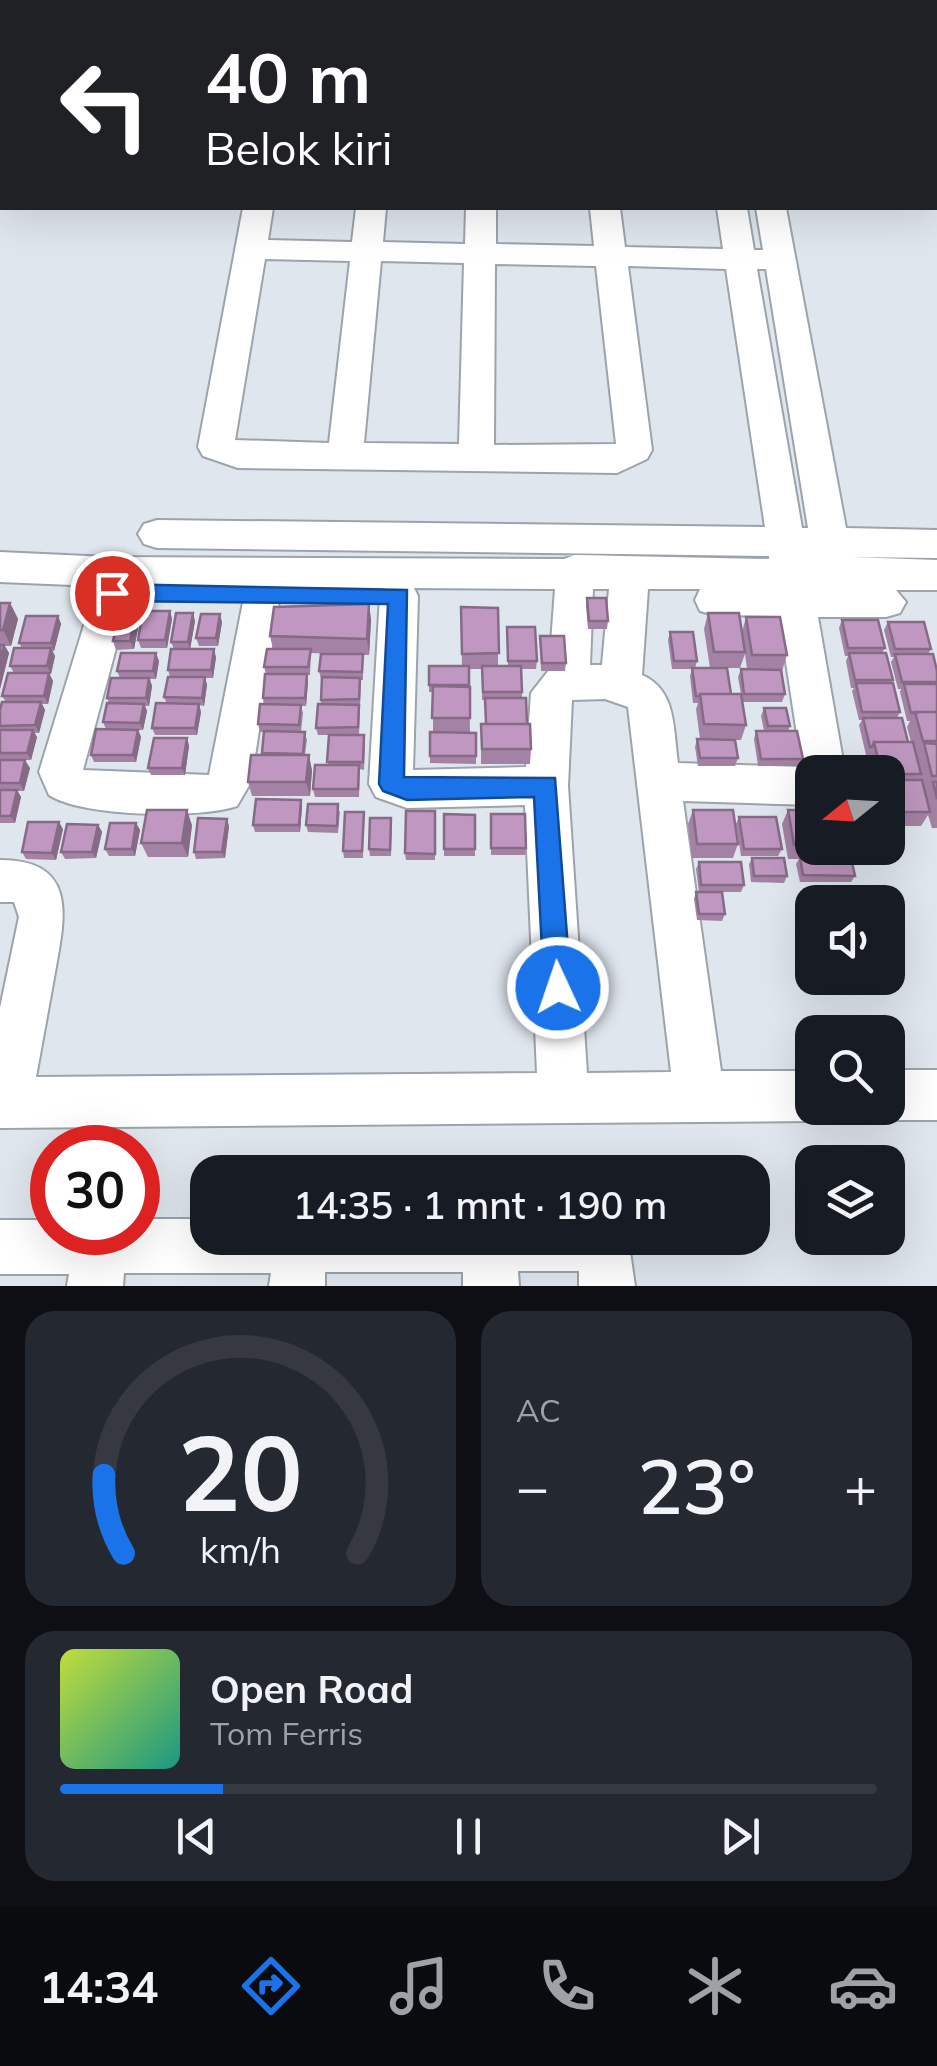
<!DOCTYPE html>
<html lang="id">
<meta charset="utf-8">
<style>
body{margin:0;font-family:Mulish,sans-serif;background:#242831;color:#f1f3f6;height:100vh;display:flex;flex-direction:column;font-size:38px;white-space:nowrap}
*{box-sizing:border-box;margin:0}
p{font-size:32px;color:#9ea1a6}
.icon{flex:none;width:55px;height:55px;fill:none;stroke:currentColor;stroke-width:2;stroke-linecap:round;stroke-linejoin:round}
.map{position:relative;height:1286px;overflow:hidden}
.sheet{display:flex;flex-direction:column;gap:25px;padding:25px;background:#0d0f14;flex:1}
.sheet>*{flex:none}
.banner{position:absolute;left:0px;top:0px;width:938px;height:210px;box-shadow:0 10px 40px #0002;background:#202124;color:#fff;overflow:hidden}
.needle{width:65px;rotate:252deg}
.tools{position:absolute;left:795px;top:755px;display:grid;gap:20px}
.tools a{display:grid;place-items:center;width:110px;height:110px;border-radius:20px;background:#171b24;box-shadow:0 10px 40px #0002;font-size:50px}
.speed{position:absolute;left:30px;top:1125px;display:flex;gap:20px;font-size:50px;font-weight:700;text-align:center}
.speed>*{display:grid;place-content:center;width:130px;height:130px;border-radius:50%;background:#171b24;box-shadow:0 10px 40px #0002;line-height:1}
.speed .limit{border:15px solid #d22;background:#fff;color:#111}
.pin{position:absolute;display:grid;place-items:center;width:85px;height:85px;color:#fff;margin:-42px;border:5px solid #fff;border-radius:50%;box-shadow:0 2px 10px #0007}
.me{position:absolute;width:110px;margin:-55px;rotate:357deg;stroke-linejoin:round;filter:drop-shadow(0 0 8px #0008)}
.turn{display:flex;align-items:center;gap:35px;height:210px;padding:0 40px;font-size:45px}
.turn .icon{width:130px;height:130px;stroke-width:2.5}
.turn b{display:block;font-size:70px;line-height:85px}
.big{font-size:75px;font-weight:600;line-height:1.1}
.sheet .card{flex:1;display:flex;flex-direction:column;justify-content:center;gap:15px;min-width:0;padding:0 35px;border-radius:30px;background:#242831}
.sheet .dial{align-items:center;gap:0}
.dial svg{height:260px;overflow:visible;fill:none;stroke:#363941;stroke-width:7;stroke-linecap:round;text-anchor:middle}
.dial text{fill:#f1f3f6;stroke:none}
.song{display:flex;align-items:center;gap:30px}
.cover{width:120px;height:120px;border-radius:15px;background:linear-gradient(135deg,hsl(70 70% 55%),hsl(170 70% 35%))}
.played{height:10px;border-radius:5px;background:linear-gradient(90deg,#1a73e8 20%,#363941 20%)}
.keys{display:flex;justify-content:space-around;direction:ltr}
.heat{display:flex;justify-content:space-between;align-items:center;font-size:55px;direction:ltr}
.sheet .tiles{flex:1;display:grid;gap:25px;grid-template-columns:1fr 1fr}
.card:last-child{grid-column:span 2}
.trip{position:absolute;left:190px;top:1155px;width:580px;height:100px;border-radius:30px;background:#171b24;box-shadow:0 10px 40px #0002;font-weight:600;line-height:100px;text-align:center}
.dock{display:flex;height:160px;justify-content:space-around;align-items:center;background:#090b0e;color:#9ea1a6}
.dock .icon{width:70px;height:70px}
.dock .active{color:#1a73e8}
.dock b{font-size:45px;color:#f1f3f6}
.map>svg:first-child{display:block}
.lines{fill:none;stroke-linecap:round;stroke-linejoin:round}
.minor-casing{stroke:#9ca3ab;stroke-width:4}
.minor{fill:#fff;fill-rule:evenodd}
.wall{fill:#a482a5;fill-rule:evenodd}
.shaded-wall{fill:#866a86}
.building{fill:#bf97c0;stroke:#866a86;stroke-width:2.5}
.route{fill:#1a73e8;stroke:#114b97;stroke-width:2.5}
</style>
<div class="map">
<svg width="937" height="1286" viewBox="0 0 937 1286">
<rect width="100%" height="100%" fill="#dfe6ee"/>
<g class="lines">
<g class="minor-casing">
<path id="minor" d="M289,0h24v2h-24z
M379,0h24v2h-24z
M471,0h24v2h-24z
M577,0h24v2h-24z
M683,0h24v2h-24z
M715,0h24v2h-24z
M810,0h24l1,2h-24z
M903,0h24l1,2h-24z
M935,43l2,1v20l-2,-1z
M935,122h2v16h-2z
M243,208h30l-5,32 84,2 4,-34h30l-3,34 82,2 1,-36h30v36l98,2 -4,-38h30l5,39 98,2 -6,-41h30l7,42h9l-7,-42h30l60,320 91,2v28l-86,-1 86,3v30h-41l10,12 -6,11 -14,4h-68l27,155h-33v33l-129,-4 38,270h91v37h21l-3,6 -18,7 -812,7v-120l19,-91 -5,-15h-14v-42c81,0 64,61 54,118 -6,33 -12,66 -18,99l501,-4 -12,-268 -118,3 -31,-11 -7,-13 11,-188 4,-8 -108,-1 4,8 -29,187 -14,24c-37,13 -155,11 -188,-11l-10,-23 57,-186 -96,-4v-30l109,5 455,2 11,-4 194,4v-3l-612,-8 -13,-4 -6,-10 6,-10 13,-4 608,7 -39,-258 -98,-3 24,184 -5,9 -30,14 -379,-5 -35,-12 -5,-9zM265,259l85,2 -21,182 -94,-3zM381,261l83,2 -5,181 -95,-1zM495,264l101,2 20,178 -122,1zM757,269h9l42,259h-6zM128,587h118l-37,188 -126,-5 48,-177zM414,588l141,1 -6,81 -18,23 -5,74 -113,3 5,-174zM593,589h16l-7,76h-12zM648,589h52l-5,11 5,11 14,4 65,1 23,151 -124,-4c-5,-33 -1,-73 -36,-88zM605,699l23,8 43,365 -84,1 -19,-287 4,-86z
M888,1070h49v50h-49l-18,-7 -2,-5h20z
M138,1219h70v19h420l7,48h-56v-15h-61l1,15h-56v-14h-138v14h-56l2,-13h-147l-1,13h-56l2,-12h-69v-54h52v12h86z"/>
</g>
<use href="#minor" class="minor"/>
</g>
<path class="wall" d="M587,598l21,23 -1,8h-19l-2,-23z
M0,603h10l8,16 -7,27h-6l4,7 -9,36z
M369,604l2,16 -2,35h-6v25h-2l-2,55 6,8 -1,27 -4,-1 -1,28h-44l-2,-8 15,-24 1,-30h-11l-2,-7 5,-24 1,-25h-1l-2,-8 14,-17 -22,-1 -1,22h-3l1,7 -2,24h-5l2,7 -2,19 6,7 -2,16 7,15 -2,26h-58l-4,-14 14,-27 2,-23h-4l-2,-8 6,-20 -1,-6 3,-24 -2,-7 9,-18 -3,-13z
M461,607l37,1v58h10l-1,-39 30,34 -1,8h-15l1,29 9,51 -1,15h-49v-40h4v-24h-3v-31h-13l1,64h6v31l-46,-1v-31h3v-40h-4v-26h33z
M170,611l2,8 -5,29h-26l-3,-8z
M708,613l34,19 4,-15 41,38 -5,16 3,23 -3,8h-40l4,23 -5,15h-6l3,18 -3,8h-37l-3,-19 2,-8h3l-4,-30 2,-6h-5l-3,-27 2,-7h-20l-4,-29 2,-8 27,29 -2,7h15l-6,-39zM745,654l2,15h-6l-3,8 3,17h-10l-4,-26h13z
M58,616l3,8 -7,27h-2l3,5 -4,18h-2l4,7 -5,23h-6l3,6 -6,23h-5l3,4 -6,23h-31v-50l6,-8 -4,-6 12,-23 -4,-7 12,-18 -3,-5z
M842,620l43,28 -3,5 11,27 -2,3 9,29 -3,6 11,24h3l-4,-15 3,-6h-3l-7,-29 1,-3h-3l-7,-27 3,-5h-3l-7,-27 4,-8 43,27 -3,5 9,17v157h-5l-4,-13 -7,11h-33v-54h-18l-3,-15 1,-2h-2l-7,-30 3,-5h-3l-7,-29 2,-3h-3l-5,-27 2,-5h-3l-6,-28z
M195,621l-5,28 26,8 -3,21h-8l2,7 -3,21 -5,-1 2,7 -4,23h-42l-3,-7 15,-24 -3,-7 6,-20 -2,-7 6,-21 -3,-7z
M222,622l-4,24h-19l-3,-8z
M139,623l-5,26 -18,1 -3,-9z
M540,636l26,27 -1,8h-24z
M159,661l-3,18h-6l2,7 -3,20h-4l2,5 -4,19h-5l3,7 -5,25h-42l-3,-7 15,-26 -3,-7 6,-19 -2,-5 13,-20 -3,-7z
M764,708l26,18 -2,5 15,28 -4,7h-41l-4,-27 2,-8h8l-3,-15z
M187,738l2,8 -4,29h-34l-3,-7z
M0,760l30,8 -6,23h-7l4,6 -6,26h-15z
M302,807l-2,25h-45l-2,-7z
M693,810l45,34 -5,14h-41l-4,-34z
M788,810h24v38h22l-5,9 26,19 -4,6h-51l-4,-18 3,-5h-11l-6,-35z
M340,811l-2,22 -30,-1 -2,-7z
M435,811v49h-29l-1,-7z
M364,812l-1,46h-19l-1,-7z
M444,814l31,1v41h-31z
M491,814l35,34 -1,7h-34z
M739,817l43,32 -4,7h-37l-5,-32z
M136,823l4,7 -5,26h-26l-4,-7z
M98,825l4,7 -6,26 -31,1 -4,-7z
M192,825l-4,32h-40l-7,-14z
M392,825l-1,31h-21l-1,-7z
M229,826l-4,32 -29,1 -2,-7z
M63,829l-7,31 -30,-1 -4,-7z
M836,848h43l-6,9h-36z
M752,858l35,18 -3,7 -33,-1 -2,-18z
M699,862l45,23 -3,7h-42l-3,-23z
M696,892l29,22 -3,7 -25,-1 -3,-21z"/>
<path class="shaded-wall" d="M10,603l8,16 -7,27 -8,-16z
M369,604l2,16 -2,35 -2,-16z
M170,611l2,8 -5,29 -2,-8z
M193,613l2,8 -5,29 -2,-8z
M220,614l2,8 -4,24 -2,-8z
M136,615l3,8 -5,26 -4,-8z
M58,616l3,8 -7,27 -3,-8z
M4,645l5,8 -9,36v-26z
M51,648l4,8 -4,18 -4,-8z
M214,649l2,8 -3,21 -2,-8z
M156,653l3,8 -3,18 -3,-8z
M49,673l4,8 -5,23 -4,-8z
M307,674l1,8 -2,24 -1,-8z
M205,677l2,8 -3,21 -2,-8z
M149,678l3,8 -3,20 -3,-8z
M41,702l4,8 -6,23 -4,-8z
M144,704l3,7 -4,19 -3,-7z
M199,704l2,8 -4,23 -2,-7z
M33,730l4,7 -6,23 -4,-7z
M138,730l3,7 -5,25 -3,-7z
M187,738l2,8 -4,29 -3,-7z
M309,755l3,15 -2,26 -4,-14z
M25,760l5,8 -6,23 -4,-8z
M17,790l4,7 -6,26 -4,-7z
M301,800l1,7 -2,25 -1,-7z
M187,810l5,15 -4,32 -6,-14z
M227,819l2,7 -4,32 -3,-6z
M59,822l4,7 -7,31 -4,-7z
M136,823l4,7 -5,26 -3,-7z
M98,825l4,7 -6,26 -4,-6z"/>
<path class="building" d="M587,598h19l2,23h-19z
M0,603h10l-7,27h-3z
M369,604l-2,35 -97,-3 4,-29z
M461,607l37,1 1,45 -37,1z
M143,611h27l-5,29h-27z
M176,613h17l-5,29h-17z
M708,613h31l6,39h-31z
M119,614l17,1 -6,26h-17z
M201,614h19l-4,24h-20z
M26,616h32l-7,27h-32z
M746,617h34l7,38h-35z
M842,620h36l7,28h-37z
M888,622h36l7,27h-36z
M507,627h28l2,34h-29z
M670,632h23l4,29h-23z
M540,636h24l2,27h-24z
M0,645h4l-4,18z
M14,648h37l-4,18h-37z
M171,649h43l-3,21h-43z
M267,649h44l-3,18h-44z
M121,653h35l-3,18h-36z
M849,653h37l7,27h-38z
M321,654h42l-1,18 -43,-1z
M895,654h38l4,17v11h-35z
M429,666h40v19h-40z
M482,666h39l1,26h-39z
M692,668h35l4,26h-31v2h-4z
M741,669l40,1 4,24h-41z
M8,673h41l-5,23h-42z
M265,674h42l-2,24h-42z
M168,677h37l-3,21 -38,-1z
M322,677l38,1 -1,21 -38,1z
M111,678h38l-3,20h-39z
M856,683h37l7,29h-38z
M904,684h33v28h-22l1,1h-5z
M433,686l37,1v31h-38z
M700,694h41l5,31 -42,-1z
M485,698h41l1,26h-41z
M2,702h39l-6,23 -35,1v-16z
M107,703l37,1 -4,19 -37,-1z
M156,703l43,1 -4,24h-43z
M260,704l41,1 -2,20 -41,-1z
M318,704l41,1 -1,22 -42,1z
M764,708h22l4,18h-22z
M915,712h22v29h-14z
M863,718h39l6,24h-34l-2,5h-2z
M481,724h49l1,25h-49z
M96,729l42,1 -5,25h-42z
M0,730h33l-6,23h-27z
M264,731l41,1 -2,22 -41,-1z
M756,731h41l6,28h-42z
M430,732l46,1v23h-46z
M329,735h35l-1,27h-36z
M154,738h33l-5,30h-34z
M697,739l38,1 3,18h-38z
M874,742h39l8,32h-33v-2h-7z
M924,743l13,1v32h-5z
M251,755h58l-3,27h-58z
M0,760h25l-5,23h-20z
M315,765h44l-1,24h-45z
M888,780h34l8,32h-41z
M933,782h4v17z
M0,790h17l-6,26h-11z
M256,799l45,1 -2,25h-46z
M308,804h30l-1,22 -31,-1z
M147,810h40l-5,33h-41z
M693,810h40l5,34h-41z
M788,810h24v36l-18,-1z
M406,811h29v43l-30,-1z
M345,812h19l-2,39h-19z
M444,814l31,1v34h-31z
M491,814h34l1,34h-35z
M739,817h37l6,32h-38z
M198,818l29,1 -5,33h-28z
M370,818h21l-1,32 -21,-1z
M28,822h31l-7,31 -30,-1z
M110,823h26l-4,26h-27z
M67,824l31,1 -6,27h-31z
M800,857l51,1 4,18 -52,-1z
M752,858h32l3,18h-33z
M699,862h42l3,23h-43z
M696,892h26l3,22h-26z"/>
<path class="route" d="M112,584l295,6 -3,187 151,1 16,210 -4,10 -9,4 -10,-4 -4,-10 -10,-191 -127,3 -24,-9 -4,-7 9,-180 -276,-3 -11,-8z"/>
</svg>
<div class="tools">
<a><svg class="needle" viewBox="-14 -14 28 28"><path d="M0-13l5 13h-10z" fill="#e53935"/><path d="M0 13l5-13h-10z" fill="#9ea1a6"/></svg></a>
<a><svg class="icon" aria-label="sound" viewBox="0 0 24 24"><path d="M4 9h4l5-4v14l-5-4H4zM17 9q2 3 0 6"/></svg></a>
<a><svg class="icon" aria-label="search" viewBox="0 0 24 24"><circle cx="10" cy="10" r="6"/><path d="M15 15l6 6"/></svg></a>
<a><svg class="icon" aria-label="layers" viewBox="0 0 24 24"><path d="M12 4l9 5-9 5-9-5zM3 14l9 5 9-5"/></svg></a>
</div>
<div class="speed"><div class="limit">30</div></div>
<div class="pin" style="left:112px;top:593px;background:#d93025"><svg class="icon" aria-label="arrive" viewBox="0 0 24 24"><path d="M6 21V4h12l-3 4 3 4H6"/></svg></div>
<svg class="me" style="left:558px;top:988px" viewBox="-20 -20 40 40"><circle r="17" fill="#1a73e8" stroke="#fff" stroke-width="3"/><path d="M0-11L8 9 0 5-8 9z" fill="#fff"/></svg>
<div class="trip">14:35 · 1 mnt · 190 m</div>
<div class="banner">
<div class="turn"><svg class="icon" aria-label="left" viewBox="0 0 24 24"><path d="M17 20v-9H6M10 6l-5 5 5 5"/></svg><div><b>40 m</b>Belok kiri</div></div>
</div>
</div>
<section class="sheet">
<div class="tiles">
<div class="card dial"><svg viewBox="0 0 100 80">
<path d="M14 69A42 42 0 1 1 86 69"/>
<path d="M14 69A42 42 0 0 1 8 45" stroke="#1a73e8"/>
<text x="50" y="56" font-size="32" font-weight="700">20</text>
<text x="50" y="72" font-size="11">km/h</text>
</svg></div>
<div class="card"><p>AC</p>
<div class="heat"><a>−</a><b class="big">23°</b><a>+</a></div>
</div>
<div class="card">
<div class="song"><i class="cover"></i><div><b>Open Road</b><p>Tom Ferris</p></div></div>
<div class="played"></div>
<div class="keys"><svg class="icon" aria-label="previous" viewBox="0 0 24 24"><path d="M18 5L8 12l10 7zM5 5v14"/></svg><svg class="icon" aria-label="pause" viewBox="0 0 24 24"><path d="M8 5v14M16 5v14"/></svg><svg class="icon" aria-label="next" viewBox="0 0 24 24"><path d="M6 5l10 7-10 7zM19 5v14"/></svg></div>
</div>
</div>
</section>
<nav class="dock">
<b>14:34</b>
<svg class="icon active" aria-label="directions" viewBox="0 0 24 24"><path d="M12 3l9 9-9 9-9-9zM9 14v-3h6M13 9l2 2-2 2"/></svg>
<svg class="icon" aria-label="music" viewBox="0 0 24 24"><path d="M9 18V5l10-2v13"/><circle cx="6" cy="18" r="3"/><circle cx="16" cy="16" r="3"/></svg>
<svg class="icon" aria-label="phone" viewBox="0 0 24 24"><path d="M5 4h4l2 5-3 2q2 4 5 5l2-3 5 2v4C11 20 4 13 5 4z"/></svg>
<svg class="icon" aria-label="climate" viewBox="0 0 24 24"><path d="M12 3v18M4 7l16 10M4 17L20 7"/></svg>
<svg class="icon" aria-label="car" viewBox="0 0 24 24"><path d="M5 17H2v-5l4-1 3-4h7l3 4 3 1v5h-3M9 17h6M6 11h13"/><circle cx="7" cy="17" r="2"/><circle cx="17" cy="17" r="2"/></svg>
</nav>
